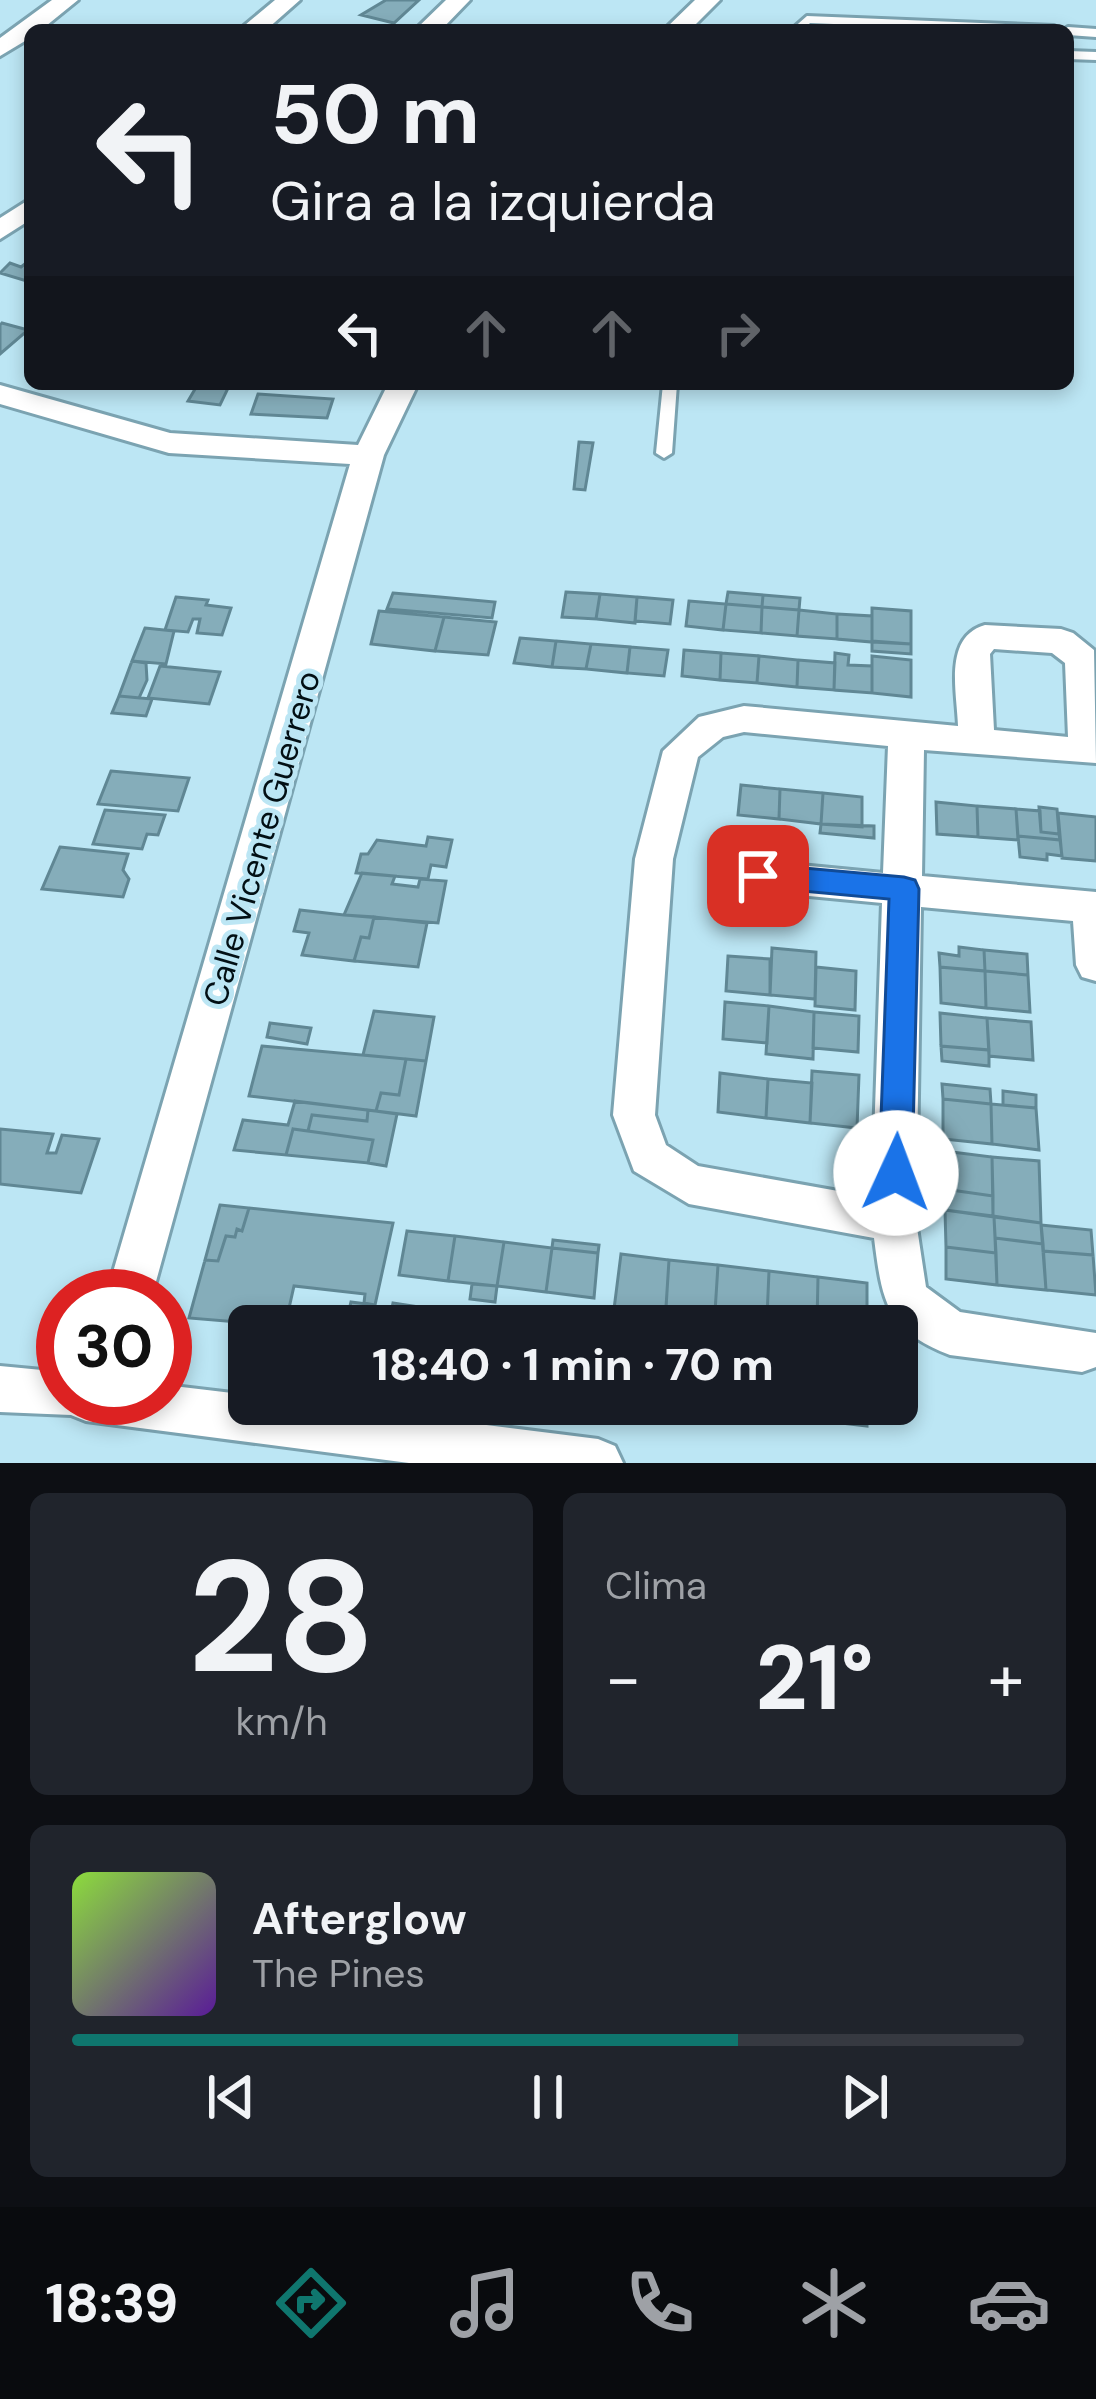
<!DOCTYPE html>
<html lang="es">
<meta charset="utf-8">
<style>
body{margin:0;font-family:"DM Sans",sans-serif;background:#20242c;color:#f1f3f6;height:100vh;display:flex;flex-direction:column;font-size:45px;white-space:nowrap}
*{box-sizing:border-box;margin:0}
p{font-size:39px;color:#9ea1a6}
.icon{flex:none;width:66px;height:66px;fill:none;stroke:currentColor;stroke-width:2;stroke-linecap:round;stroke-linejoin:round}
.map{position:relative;height:1463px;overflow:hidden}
.sheet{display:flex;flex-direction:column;gap:30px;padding:30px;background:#0d0f14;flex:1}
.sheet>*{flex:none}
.guide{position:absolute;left:24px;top:24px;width:1050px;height:366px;border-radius:18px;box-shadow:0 6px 18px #0003;background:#171b24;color:#f1f3f6;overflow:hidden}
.speed{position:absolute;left:36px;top:1269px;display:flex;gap:24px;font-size:60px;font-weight:700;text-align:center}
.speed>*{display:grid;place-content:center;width:156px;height:156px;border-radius:50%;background:#171b24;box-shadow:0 6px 18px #0003;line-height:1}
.speed .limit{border:18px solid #d22;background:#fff;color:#111}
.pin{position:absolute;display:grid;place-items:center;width:102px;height:102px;color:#fff;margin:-51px;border-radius:24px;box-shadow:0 6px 18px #0006}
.me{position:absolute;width:132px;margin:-66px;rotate:2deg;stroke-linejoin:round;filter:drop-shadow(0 0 9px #0008)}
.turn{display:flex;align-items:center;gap:42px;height:252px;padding:0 48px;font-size:54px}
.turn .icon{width:156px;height:156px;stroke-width:2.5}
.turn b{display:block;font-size:84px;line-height:102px}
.lanes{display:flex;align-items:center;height:114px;padding:0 48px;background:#0003;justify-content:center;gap:60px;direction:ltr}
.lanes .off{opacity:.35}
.big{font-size:90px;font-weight:800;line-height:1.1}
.sheet .card{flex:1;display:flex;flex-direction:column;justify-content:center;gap:18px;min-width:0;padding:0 42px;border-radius:18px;background:#20242c}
.sheet .dial{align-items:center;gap:0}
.dial b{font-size:156px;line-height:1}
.song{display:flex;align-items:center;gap:36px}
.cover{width:144px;height:144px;border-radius:18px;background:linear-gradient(135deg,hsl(90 70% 55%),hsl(270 70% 35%))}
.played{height:12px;border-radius:6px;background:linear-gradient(90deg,#0f766e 70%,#363941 70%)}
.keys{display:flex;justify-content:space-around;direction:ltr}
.heat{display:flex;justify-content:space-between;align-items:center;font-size:66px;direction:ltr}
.sheet .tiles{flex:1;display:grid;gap:30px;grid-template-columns:1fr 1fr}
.card:last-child{grid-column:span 2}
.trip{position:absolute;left:228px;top:1305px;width:690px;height:120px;border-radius:18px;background:#171b24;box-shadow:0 6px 18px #0003;font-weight:800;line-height:120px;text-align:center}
.tab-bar{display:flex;height:192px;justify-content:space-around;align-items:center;background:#090b0e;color:#9ea1a6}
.tab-bar .icon{width:84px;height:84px}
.tab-bar .selected{color:#0f766e}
.tab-bar b{font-size:54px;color:#f1f3f6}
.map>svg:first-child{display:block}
.building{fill:#85adba;stroke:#608794;stroke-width:3}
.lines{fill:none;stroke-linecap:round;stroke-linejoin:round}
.service-casing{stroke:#7ba3b1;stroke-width:6}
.minor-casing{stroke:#7ba3b1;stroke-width:6}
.service{fill:#fff;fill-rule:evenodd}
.minor{fill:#fff;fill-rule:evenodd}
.route{fill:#1a73e8;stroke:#114b97;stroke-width:3}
.labels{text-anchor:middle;stroke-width:10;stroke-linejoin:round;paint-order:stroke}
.street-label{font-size:33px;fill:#020f14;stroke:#bce6f4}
</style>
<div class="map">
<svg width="1096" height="1463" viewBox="0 0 1096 1463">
<rect width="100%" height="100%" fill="#bce6f4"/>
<path class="building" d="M386,0h33l-25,23 -33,-8z
M30,260v22l-30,-9 10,-10 11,4z
M2,323l26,7 -28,24v-29z
M198,384h32l-10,21 -32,-4z
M258,394l75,5 -6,19 -76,-4z
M579,442l14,1 -8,47 -11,-1z
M566,592l34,2 -4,25 -34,-2z
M728,592l35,3 -1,12 -36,-3z
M393,593l47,4 55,5 -3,16 -105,-9z
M600,594l37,3 -2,26 -39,-4z
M763,595l37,3 -1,12 -37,-3z
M176,597l32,3 -2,5 25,3 -9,27 -25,-2 3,-14h-7l-5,13 -23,-2z
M637,597l36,3 -3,24 -35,-3z
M689,601l37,3 -3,26 -37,-4z
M726,604l36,3 -1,26 -38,-3z
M762,607l37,3 -2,26 -36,-3z
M872,608l39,3v33l-39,-3z
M799,610l38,4v25l-40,-3z
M379,611l65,6 -9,34 -64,-7z
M837,614l35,2v26l-35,-3z
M444,617l52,5 -8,33 -53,-4z
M145,628l29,3 -8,33 -34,-3z
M520,638l36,3 -4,26 -38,-4z
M556,641l35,3 -5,25 -34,-2z
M872,642l39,2v10l-39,-3z
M591,644l39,3 -3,26 -41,-4z
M630,647l38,3 -4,26 -37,-3z
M684,650l37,3 -1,27 -38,-4z
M721,653l38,3 -2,27 -37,-3z
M835,653l14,2 -1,10 24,1v27l-38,-3z
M759,656l39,4 -1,27 -40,-4z
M872,656l39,4v37l-39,-4z
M798,660l37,3 -1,27 -37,-3z
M132,661l14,2 1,17 -8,18 -20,-2z
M160,666l60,6 -11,32 -61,-6z
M119,696l33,3 -6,17 -34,-3z
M111,771l78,7 -11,33 -80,-7z
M741,785l39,4 -1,30 -41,-4z
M780,789l43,4 -2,31 -42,-5z
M823,793l39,4v30l-41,-3z
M936,802l41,4 1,31 -41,-3z
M977,806l39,3 2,31 -40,-3z
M1039,807l18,2 2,25 -18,-2z
M1016,809l24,2 1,21 18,2 1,6 -42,-4z
M105,810l60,5 -7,20 -11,-1 -5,15 -49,-5z
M1058,813l38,4v44l-34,-3z
M821,824l53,2v12l-54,-5z
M1018,836l42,4 2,16 -15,-2v6l-27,-3z
M428,837l24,3 -6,27 -15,-2 -3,14 -72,-6 5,-19h7l9,-14 49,6z
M60,847l68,7 -5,16 6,9 -6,18 -81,-8z
M362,873l33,3 -3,8 26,3 2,-8 26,2 -8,42 -94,-8z
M300,910l44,5 30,2 -5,21 -8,-1 -7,24 -52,-6 7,-22 -15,-2z
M374,917l53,6 -9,44 -64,-6 7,-24 8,1z
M959,947l25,3 1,21 -45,-4 -1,-14 20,3z
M772,948l44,4 -1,47 -45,-4z
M984,950l43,4 1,21 -43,-4z
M728,956l42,3v36l-44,-4z
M816,967l40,4 -1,39 -40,-4z
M940,967l45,4 1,37 -45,-5z
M985,971l43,4 2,37 -44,-4z
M725,1002l44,4 -2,37 -44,-4z
M769,1006l45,6 -1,47 -47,-5z
M374,1011l60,6 -8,44 -63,-6z
M814,1012l45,4 -1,36 -45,-4z
M940,1013l47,5 2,32 -48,-4z
M987,1018l44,4 2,38 -44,-4z
M270,1023l41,5 -4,16 -40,-7z
M262,1046l144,13 -7,36 -18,-2 -5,18 -127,-15z
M941,1046l48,4v16l-47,-5z
M406,1059l20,2 -10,55 -40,-5 5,-18 18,2z
M812,1071l47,4 -2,53 -47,-5z
M720,1073l48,6 -2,39 -48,-6z
M768,1079l44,4 -2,40 -44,-5z
M942,1084l48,5 1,15 -48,-5z
M1003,1091l33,4v13l-33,-3z
M943,1099l48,5 1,40 -49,-5z
M295,1101l73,9 -1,11 -55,-6 -4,16 -15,-2 -7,26 -52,-5 9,-30 45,5z
M991,1104l45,4 3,42 -47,-6z
M368,1110l29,4 -11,52 -18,-3 5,-23 -65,-9 4,-16 55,6z
M0,1129l53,5 -6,19h9l6,-18 37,4 -18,54 -81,-9z
M293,1129l80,11 -5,23 -82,-8z
M944,1151l48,6 1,39 -49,-7z
M992,1157l47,4 2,62 -48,-7z
M944,1189l49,7v20l-48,-6z
M220,1205l29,3 -7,23 -5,-2 -2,8 -9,-1 -8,25 -13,-1z
M249,1208l144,15 -18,82 -11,-2 1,-9 -71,-8 -9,40 -96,-8 16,-58 13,1 8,-25 9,1 2,-8 5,2z
M945,1210l49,7 2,36 -50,-6z
M994,1217l47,6 2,21 -48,-6z
M1041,1225l50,5 2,25 -50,-4z
M407,1231l48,5 -7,45 -49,-6z
M455,1236l49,6 -7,44 -49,-5z
M995,1238l48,6 3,46 -49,-5z
M553,1240l46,5 -1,8 -46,-5z
M504,1242l48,6 -6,44 -49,-6z
M946,1247l50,6 1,32 -51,-6z
M552,1248l46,5 -4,45 -48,-6z
M1043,1251l50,4 3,40 -50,-5z
M621,1254l48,6 -4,64 -52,-7z
M669,1260l49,5 -3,47 -49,-5z
M718,1265l51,6 -2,47 -52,-6z
M769,1271l49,6 -1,47 -50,-6z
M818,1277l49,6v43l-50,-2z
M472,1284l25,2 -2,16 -25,-3z
M351,1302l24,3 -4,21h-26z
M393,1303l26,4 -3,14 -26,-3z
M666,1307l49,5v14l-50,-2z
M761,1404h54v16l-55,-8z
M815,1404h52v22l-52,-6z"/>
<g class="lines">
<g class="service-casing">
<path id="service" d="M807,16l247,10 6,4h-85l-165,-7 -7,7h-12z
M1068,27l28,2v8l-28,-2v-5h-5z
M1068,51l28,1v8l-28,-1z
M663,384h14l-5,69 -8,5 -8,-5z"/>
</g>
<g class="minor-casing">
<path id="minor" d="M52,0h26l-37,30h-11v8l-30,18v-18z
M275,0h25l-34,30h-27z
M446,0h24l-29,30h-26z
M695,0h25l-30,30h-26z
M30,199v21l-30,19v-21z
M388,384h30l-34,71 -232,841h-46l244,-832 -181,-11 -169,-49v-19l170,48 188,12z
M985,625l76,4 12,4 21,17 2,113 -172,-13 -2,126 174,16v89l-14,-4 -6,-12 -3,-44 -152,-14 -5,314 10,66 34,25 136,21v34l-14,5 -132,-17c-65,-25 -68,-55 -76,-117l-185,-34 -55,-33 -21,-56 22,-256 28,-108 36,-34 45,-11 214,20c-1,-34 -15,-89 27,-101zM994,649l58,4 13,10 3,74 -74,-7 -4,-76zM744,732l144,14 -5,127 -125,-12 -14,4 -5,11 5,11 14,4 124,12 -10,294 -174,-31 -32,-21 -11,-30 18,-256 25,-102 25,-20z
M0,1366l63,6v26h102v-13l84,10v9h72l277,35 17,7 8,17h-214l-323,-42 -15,-6 -71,-3z"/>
</g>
<use href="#service" class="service"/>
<use href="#minor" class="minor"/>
</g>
<path class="route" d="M758,864l146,13 11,3 4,9 -7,284 -4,11 -12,4 -12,-4 -5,-11 10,-274 -131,-12 -10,-3 -4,-8 4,-8z"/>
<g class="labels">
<g class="street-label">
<text transform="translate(261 838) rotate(-74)" y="12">Calle Vicente Guerrero</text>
</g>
</g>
</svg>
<div class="speed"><div class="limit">30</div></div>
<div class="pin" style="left:758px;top:876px;background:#d93025"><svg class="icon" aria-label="arrive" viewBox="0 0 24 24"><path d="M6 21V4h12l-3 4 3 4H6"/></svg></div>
<svg class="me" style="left:896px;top:1173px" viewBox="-20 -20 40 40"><circle r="19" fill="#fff"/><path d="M0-13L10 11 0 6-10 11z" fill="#1a73e8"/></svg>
<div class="trip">18:40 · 1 min · 70 m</div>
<div class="guide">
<div class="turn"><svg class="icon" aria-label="left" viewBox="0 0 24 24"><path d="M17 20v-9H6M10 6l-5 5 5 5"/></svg><div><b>50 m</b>Gira a la izquierda</div></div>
<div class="lanes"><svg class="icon" aria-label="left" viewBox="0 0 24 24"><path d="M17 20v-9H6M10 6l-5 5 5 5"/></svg><svg class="icon off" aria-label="ahead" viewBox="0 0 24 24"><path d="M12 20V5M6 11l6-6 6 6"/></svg><svg class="icon off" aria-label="ahead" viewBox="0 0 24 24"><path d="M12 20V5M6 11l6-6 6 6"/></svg><svg class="icon off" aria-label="right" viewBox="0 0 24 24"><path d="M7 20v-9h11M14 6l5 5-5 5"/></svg></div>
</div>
</div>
<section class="sheet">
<div class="tiles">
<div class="card dial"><b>28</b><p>km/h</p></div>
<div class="card"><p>Clima</p>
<div class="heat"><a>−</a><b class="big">21°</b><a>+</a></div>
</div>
<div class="card">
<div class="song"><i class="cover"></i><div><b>Afterglow</b><p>The Pines</p></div></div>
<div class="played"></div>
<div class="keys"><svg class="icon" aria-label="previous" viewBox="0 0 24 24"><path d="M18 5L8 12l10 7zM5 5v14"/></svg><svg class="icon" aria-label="pause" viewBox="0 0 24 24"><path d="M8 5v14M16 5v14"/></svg><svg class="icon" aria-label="next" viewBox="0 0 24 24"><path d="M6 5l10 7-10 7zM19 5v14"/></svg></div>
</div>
</div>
</section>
<nav class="tab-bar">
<b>18:39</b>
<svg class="icon selected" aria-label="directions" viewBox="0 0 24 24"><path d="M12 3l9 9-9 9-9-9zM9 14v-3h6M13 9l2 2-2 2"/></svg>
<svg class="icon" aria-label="music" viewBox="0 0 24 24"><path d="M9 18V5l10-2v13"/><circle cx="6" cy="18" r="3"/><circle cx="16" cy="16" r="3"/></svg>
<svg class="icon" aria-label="phone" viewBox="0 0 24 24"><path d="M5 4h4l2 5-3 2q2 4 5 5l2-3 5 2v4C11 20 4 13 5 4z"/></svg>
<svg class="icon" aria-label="climate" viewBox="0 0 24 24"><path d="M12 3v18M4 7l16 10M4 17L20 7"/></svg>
<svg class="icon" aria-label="car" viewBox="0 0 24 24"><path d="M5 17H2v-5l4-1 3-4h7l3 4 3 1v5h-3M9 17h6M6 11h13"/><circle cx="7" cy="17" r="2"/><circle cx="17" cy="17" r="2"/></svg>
</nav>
